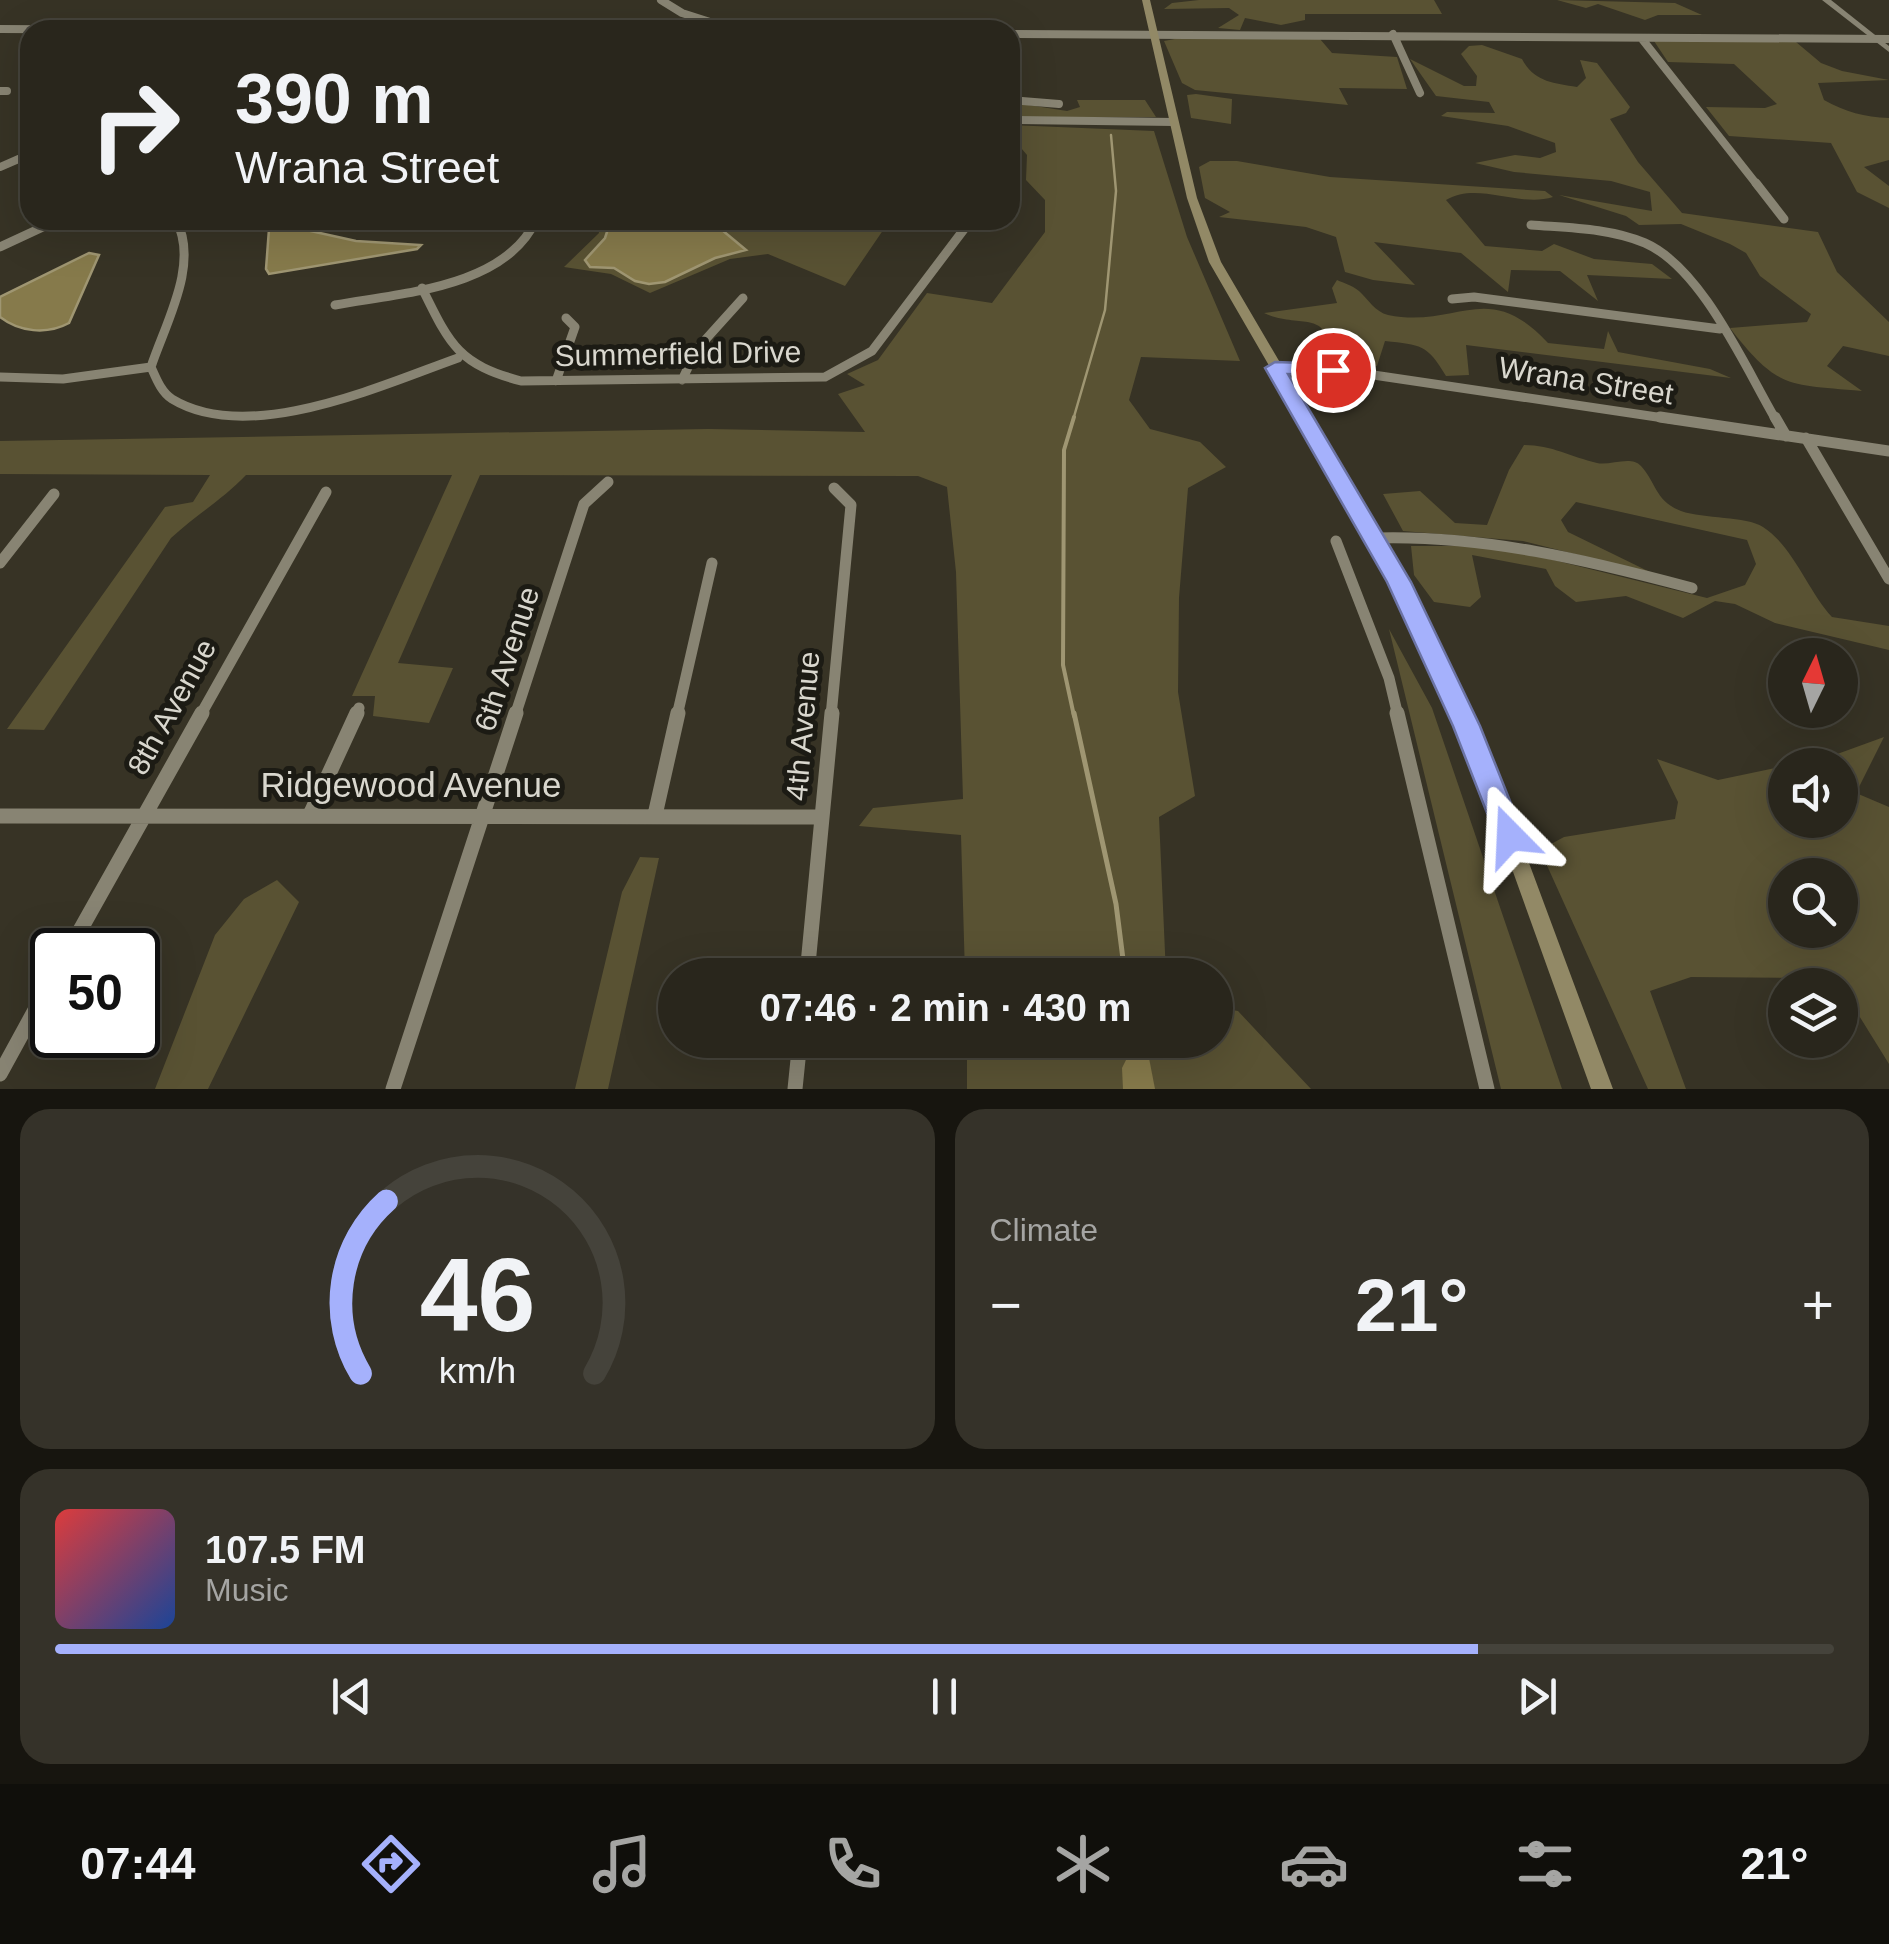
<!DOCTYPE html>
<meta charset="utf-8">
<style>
body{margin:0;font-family:Arial,sans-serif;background:#353229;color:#f1f3f6;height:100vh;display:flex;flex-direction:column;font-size:38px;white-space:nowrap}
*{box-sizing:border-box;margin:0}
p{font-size:32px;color:#a5a5a3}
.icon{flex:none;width:55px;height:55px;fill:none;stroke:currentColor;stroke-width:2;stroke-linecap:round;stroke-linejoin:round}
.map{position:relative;height:1089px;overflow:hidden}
.drawer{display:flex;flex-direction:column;gap:20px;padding:20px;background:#17150f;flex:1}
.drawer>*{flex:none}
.hud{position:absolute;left:20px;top:20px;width:1000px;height:210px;border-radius:30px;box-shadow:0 10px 40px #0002,0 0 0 2px #45433b;background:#29261c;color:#f1f3f6;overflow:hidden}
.needle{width:65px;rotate:5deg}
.fabs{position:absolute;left:1768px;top:638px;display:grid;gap:20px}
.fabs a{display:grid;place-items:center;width:90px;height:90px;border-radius:50%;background:#29261c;box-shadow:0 10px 40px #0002,0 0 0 2px #45433b;font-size:50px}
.speed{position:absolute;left:30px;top:928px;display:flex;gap:20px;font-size:50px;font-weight:700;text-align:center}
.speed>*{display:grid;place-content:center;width:130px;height:130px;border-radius:50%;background:#29261c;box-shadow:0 10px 40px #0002,0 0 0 2px #45433b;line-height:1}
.speed .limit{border:5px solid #111;border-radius:15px;background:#fff;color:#111}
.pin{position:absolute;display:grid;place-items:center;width:85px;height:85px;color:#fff;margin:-42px;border:5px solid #fff;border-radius:50%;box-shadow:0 2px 10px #0007}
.me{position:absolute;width:110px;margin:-55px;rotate:339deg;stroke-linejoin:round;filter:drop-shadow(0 0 8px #0008)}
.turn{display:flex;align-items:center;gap:35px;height:210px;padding:0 50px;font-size:45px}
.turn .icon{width:130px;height:130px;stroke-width:2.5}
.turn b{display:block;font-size:70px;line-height:85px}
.big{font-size:75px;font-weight:800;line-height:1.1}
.drawer .widget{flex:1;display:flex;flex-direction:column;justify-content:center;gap:15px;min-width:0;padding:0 35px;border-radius:30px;background:#353229}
.drawer .dial{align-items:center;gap:0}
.dial svg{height:260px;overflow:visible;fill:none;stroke:#45433b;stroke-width:7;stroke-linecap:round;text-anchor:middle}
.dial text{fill:#f1f3f6;stroke:none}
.song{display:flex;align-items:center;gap:30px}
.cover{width:120px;height:120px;border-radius:15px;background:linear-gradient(135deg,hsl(0 70% 55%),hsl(220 70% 35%))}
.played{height:10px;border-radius:5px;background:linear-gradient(90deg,#a5b1fc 80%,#45433b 80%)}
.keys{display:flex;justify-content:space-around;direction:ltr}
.heat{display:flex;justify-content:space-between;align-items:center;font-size:55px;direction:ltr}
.drawer .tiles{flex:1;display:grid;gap:20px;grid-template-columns:1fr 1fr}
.widget:last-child{grid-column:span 2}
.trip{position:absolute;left:658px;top:958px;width:575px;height:100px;border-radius:50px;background:#29261c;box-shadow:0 10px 40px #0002,0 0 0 2px #45433b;font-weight:800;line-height:100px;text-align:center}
.menu{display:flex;height:160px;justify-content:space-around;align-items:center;background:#100f0b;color:#a5a5a3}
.menu .icon{width:70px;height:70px}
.menu .active{color:#a5b1fc}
.menu b{font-size:45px;color:#f1f3f6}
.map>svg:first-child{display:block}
.green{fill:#595233;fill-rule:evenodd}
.water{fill:#867a4b;stroke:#9f9672;stroke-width:2.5}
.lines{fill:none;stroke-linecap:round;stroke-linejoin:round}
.stream-far2{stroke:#9f9672;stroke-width:2.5}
.stream-far1{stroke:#9f9672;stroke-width:4}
.stream{stroke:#9f9672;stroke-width:5}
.river{fill:#867a4b;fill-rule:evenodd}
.minor-far3{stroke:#888473;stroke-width:8}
.minor-far2{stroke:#888473;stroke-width:9}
.minor-far1{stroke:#888473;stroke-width:11}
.minor{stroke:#888473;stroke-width:15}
.tertiary{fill:#888473;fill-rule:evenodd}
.secondary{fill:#928966;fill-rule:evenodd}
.route{fill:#a5b1fc;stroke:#6b73a4;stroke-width:2.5}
.labels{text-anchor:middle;stroke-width:10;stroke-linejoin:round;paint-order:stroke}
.street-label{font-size:30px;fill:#d9d7ce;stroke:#1c1b14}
.near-street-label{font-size:35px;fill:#d9d7ce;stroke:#1c1b14}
</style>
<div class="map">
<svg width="1889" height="1089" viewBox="0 0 1889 1089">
<rect width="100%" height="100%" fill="#373325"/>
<path class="green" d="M1199,0h235l8,14h-137v6l-24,5 -36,-7 -5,12 -22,-2 21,-13 -10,-7 -65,1 8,-6z
M1557,0l118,3 27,12h-44l-13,5 -47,-16 -12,4z
M1180,38l140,1 12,14 65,4 10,32 -68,-1 9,17 -153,-15 -13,-7 -18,-42z
M1654,41l142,1 25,21 21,8 47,9 -71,3 6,17c22,12 40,17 65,18v42l-25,7 25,19v22l-32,-16 -26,-49 -102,-7 -23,-29 59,1 12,-4 -43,-40 -66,-2z
M1482,45l40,14c12,23 31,24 55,28l9,-9 -6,-18 17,3 33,44 -4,6 -16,6 28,43 44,51 136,19 19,40 52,50v34l-46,-10 -16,20 35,25c-74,-7 -84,-1 -132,-63l77,-6 4,-8 -51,-38 -14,-23 -16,-9 -49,-20 -42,1 -13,-9 -67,-21 93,16 -2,-19 -39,-11 -97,-9 -39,-9 40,-8 25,3 16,-6 -1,-9 -47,-17 -67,-10 6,-4 48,1 -6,-11 -53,-6 -26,-37 54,27h12l1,-10 -16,-22 8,-8z
M1196,94l36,5 -1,25 -40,-6 -4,-23z
M1077,100h68l11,17h-146v-15l57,9 13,-4z
M1010,125l144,6 33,106 53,124 -99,-4 -12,43 21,29 50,13 26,25 -38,21 -9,110 -1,94 17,104 -36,21 7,158h-201l-4,-140 -102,-9 14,-18 90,-9 -7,-227 -9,-85 -29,-11 -438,-1 -82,188 55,5 -24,55 -56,-7 2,-20h-23l100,-221h-206c-24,25 -50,40 -75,63l-127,192 -37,-1 158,-222 28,-5 17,-27 -210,-1v-33l708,-12 157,3 -27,-38 27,-9 -18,-11 31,-14 49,-67 65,10 53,-71v-32l-19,-20 1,-25 -17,-20z
M1210,161h27l93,16 215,14 8,6c-34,11 -75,-16 -107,3l39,46 57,5 12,-7 40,15 58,5 20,15 -85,-4 11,26 -38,-30 -49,-1 -3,22 -47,-39 -87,-11 41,43 -42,-5 -28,-8 -9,-35 -30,-10 -87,-10 11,-5 -25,-14 -6,-31z
M597,220h293l-45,66 -77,-32 -38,5 -80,34 -39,-19 -47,-7 35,-34z
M1337,280c7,3 16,6 22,11 9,8 16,21 29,24 70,14 99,-38 160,28l56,6 4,-18 10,21 92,17 21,9 -265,-33 3,30 -23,1c-19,-32 -25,-31 -61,-35l-8,25 -51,-4c8,-56 -26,-32 -62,-49l73,-10 -5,-15z
M1524,445c28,0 47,12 73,18 13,3 34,-8 44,3 15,16 14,35 40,45 23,8 65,5 82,16 30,19 45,64 69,90l57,9v24l-114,-27 -40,-19 -20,-3 -32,17 -57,-22 -50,6 -21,-16 -9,-17 -74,-14 9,42 -11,10 -36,-5 -20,-27 -3,-29h86l210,52 38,-13 11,-21 -9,-24 -171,-38 -15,18 7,12 86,42 -131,-33 -120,-10 -20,-37 37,-3 35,32 32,2 22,-55z
M1389,629l43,79 130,381h-61z
M1884,737l-28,56 33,14v257l-49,-79 -21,-7 -128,-1 -41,14 36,98h-38l-108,-239 24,-13 111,-18 3,-17 -21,-43 61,21 67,-14v54h55v-55h-49l38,-8zM1785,875h55v55h-55z
M640,857l19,1 -51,231h-33l47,-197z
M277,880l22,22 -91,187h-53l60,-154 29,-36z
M1215,1007l23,4 73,78h-344v-49h248z"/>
<path class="water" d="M611,220h99l36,30 -31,8 -50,24 -16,2 -14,-3 -21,-13 -24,-1 -5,-7 20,-22z
M279,224l77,17 65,4 -4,4 -148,25 -3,-5 3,-40z
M89,253l10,2 -30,68c-22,12 -50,9 -69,-6v-20z"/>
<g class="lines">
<path class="stream-far2" d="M1073,420l32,-110 11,-119 -5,-56"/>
<path class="stream-far1" d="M1074,417l-10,33 -1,215 11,51"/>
<path class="stream" d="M1074,713l42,191 9,71
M1134,1040l4,28"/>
<path class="river" d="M1138,1054l11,4 6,31h-32l-1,-21 5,-10z"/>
<path class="minor-far3" d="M661,0l21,13 53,17
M0,29l180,1
M1010,34l879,5
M1393,34l27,59
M1642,39l116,147
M0,91h7
M1010,100l49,4
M1010,120l164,2
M0,167l30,-13"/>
<path class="minor-far2" d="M1756,183l28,36
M176,220c24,44 -11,104 -25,147 5,11 10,25 21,32 77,47 210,-14 286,-41
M1531,225c38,3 78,3 114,18 57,25 100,124 131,177
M0,247l58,-27
M422,288c28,57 36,76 99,93l304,-4 47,-26 99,-131
M1452,299l22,-2 246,32
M335,305c65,-12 170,-17 201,-85
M1275,368l58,1 344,51
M0,377l63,2 88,-12
M682,380l15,-31 46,-51
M556,381l19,-54 -9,-9"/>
<path class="minor-far1" d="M1660,417l229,34
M1775,417l11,19
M1806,438l83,141
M1376,538c109,-3 211,22 316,50
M1336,541l53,137 9,38
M0,563l54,-69
M200,716l126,-224
M355,716l4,-8
M515,716l69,-212 24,-22
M677,716l35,-153
M831,716l20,-211 -17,-17"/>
<path class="minor" d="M1397,713l90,376
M310,815l47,-102
M655,815l23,-102
M0,816l822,1
M69,950l133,-237
M807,975l25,-262
M0,1074l52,-95
M393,1089l123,-376
M795,1089l5,-49"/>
<path class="tertiary" d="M1822,0h9l58,46v6z"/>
<path class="secondary" d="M1142,0h8l47,198 24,64 162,276 56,109 54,119 120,323h-22l-116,-323 -52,-119 -54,-109 -160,-276 -22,-64z"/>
</g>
<path class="route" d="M1275,362l58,2 10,6 -10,5 -45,-1 123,208 69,144 44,110 -4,8 -10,3 -10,-3 -4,-8 -43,-110 -66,-144 -122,-214z"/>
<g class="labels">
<g class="street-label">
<text transform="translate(678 354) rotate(-1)" y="10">Summerfield Drive</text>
<text transform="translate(1586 381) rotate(9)" y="10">Wrana Street</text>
<text transform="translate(507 659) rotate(-72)" y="10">6th Avenue</text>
<text transform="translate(172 707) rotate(-61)" y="10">8th Avenue</text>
<text transform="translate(803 726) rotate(-85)" y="10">4th Avenue</text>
</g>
<g class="near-street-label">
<text x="411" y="797">Ridgewood Avenue</text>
</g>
</g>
</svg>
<div class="fabs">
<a><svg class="needle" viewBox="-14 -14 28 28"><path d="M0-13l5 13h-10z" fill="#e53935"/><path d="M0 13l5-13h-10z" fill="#a5a5a3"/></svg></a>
<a><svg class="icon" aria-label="sound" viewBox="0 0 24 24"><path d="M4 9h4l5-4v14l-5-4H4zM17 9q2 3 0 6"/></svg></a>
<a><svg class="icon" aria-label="search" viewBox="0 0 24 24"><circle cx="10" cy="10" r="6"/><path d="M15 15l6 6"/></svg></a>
<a><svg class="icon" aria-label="layers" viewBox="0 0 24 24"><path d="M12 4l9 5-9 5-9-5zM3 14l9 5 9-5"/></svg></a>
</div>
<div class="speed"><div class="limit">50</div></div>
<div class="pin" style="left:1333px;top:370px;background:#d93025"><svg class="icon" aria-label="arrive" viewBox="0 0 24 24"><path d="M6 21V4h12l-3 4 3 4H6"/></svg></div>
<svg class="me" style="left:1510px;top:836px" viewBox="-20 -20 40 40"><path d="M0-17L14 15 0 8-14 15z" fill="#a5b1fc" stroke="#fff" stroke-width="4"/></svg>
<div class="trip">07:46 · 2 min · 430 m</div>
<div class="hud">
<div class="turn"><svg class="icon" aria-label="right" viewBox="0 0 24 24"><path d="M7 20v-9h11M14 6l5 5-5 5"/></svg><div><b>390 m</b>Wrana Street</div></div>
</div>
</div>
<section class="drawer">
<div class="tiles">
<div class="widget dial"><svg viewBox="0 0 100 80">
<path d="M14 69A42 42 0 1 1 86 69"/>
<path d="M14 69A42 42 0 0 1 22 16" stroke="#a5b1fc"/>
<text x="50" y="56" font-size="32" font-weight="700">46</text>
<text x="50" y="72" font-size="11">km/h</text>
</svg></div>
<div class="widget"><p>Climate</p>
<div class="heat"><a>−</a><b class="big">21°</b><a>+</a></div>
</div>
<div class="widget">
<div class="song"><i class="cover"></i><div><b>107.5 FM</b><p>Music</p></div></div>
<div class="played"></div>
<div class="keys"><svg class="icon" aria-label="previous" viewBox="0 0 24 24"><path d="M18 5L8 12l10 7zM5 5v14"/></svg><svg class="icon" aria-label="pause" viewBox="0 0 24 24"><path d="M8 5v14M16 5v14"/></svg><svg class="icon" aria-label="next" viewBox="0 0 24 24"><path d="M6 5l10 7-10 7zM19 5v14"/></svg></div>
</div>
</div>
</section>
<nav class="menu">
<b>07:44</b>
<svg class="icon active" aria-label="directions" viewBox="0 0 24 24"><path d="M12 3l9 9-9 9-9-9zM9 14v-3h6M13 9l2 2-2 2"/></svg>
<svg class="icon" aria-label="music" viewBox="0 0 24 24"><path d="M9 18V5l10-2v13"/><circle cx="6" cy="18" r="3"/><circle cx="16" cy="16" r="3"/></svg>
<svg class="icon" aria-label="phone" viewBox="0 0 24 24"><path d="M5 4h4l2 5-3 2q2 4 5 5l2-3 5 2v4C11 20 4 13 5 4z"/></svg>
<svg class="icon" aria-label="climate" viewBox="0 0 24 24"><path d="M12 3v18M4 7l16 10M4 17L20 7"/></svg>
<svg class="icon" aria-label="car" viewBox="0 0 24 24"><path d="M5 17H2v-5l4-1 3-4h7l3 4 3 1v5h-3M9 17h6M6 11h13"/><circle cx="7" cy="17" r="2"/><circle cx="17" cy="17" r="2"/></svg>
<svg class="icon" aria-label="filters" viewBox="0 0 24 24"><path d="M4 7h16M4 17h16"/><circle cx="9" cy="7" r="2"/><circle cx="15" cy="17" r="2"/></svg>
<b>21°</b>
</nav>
